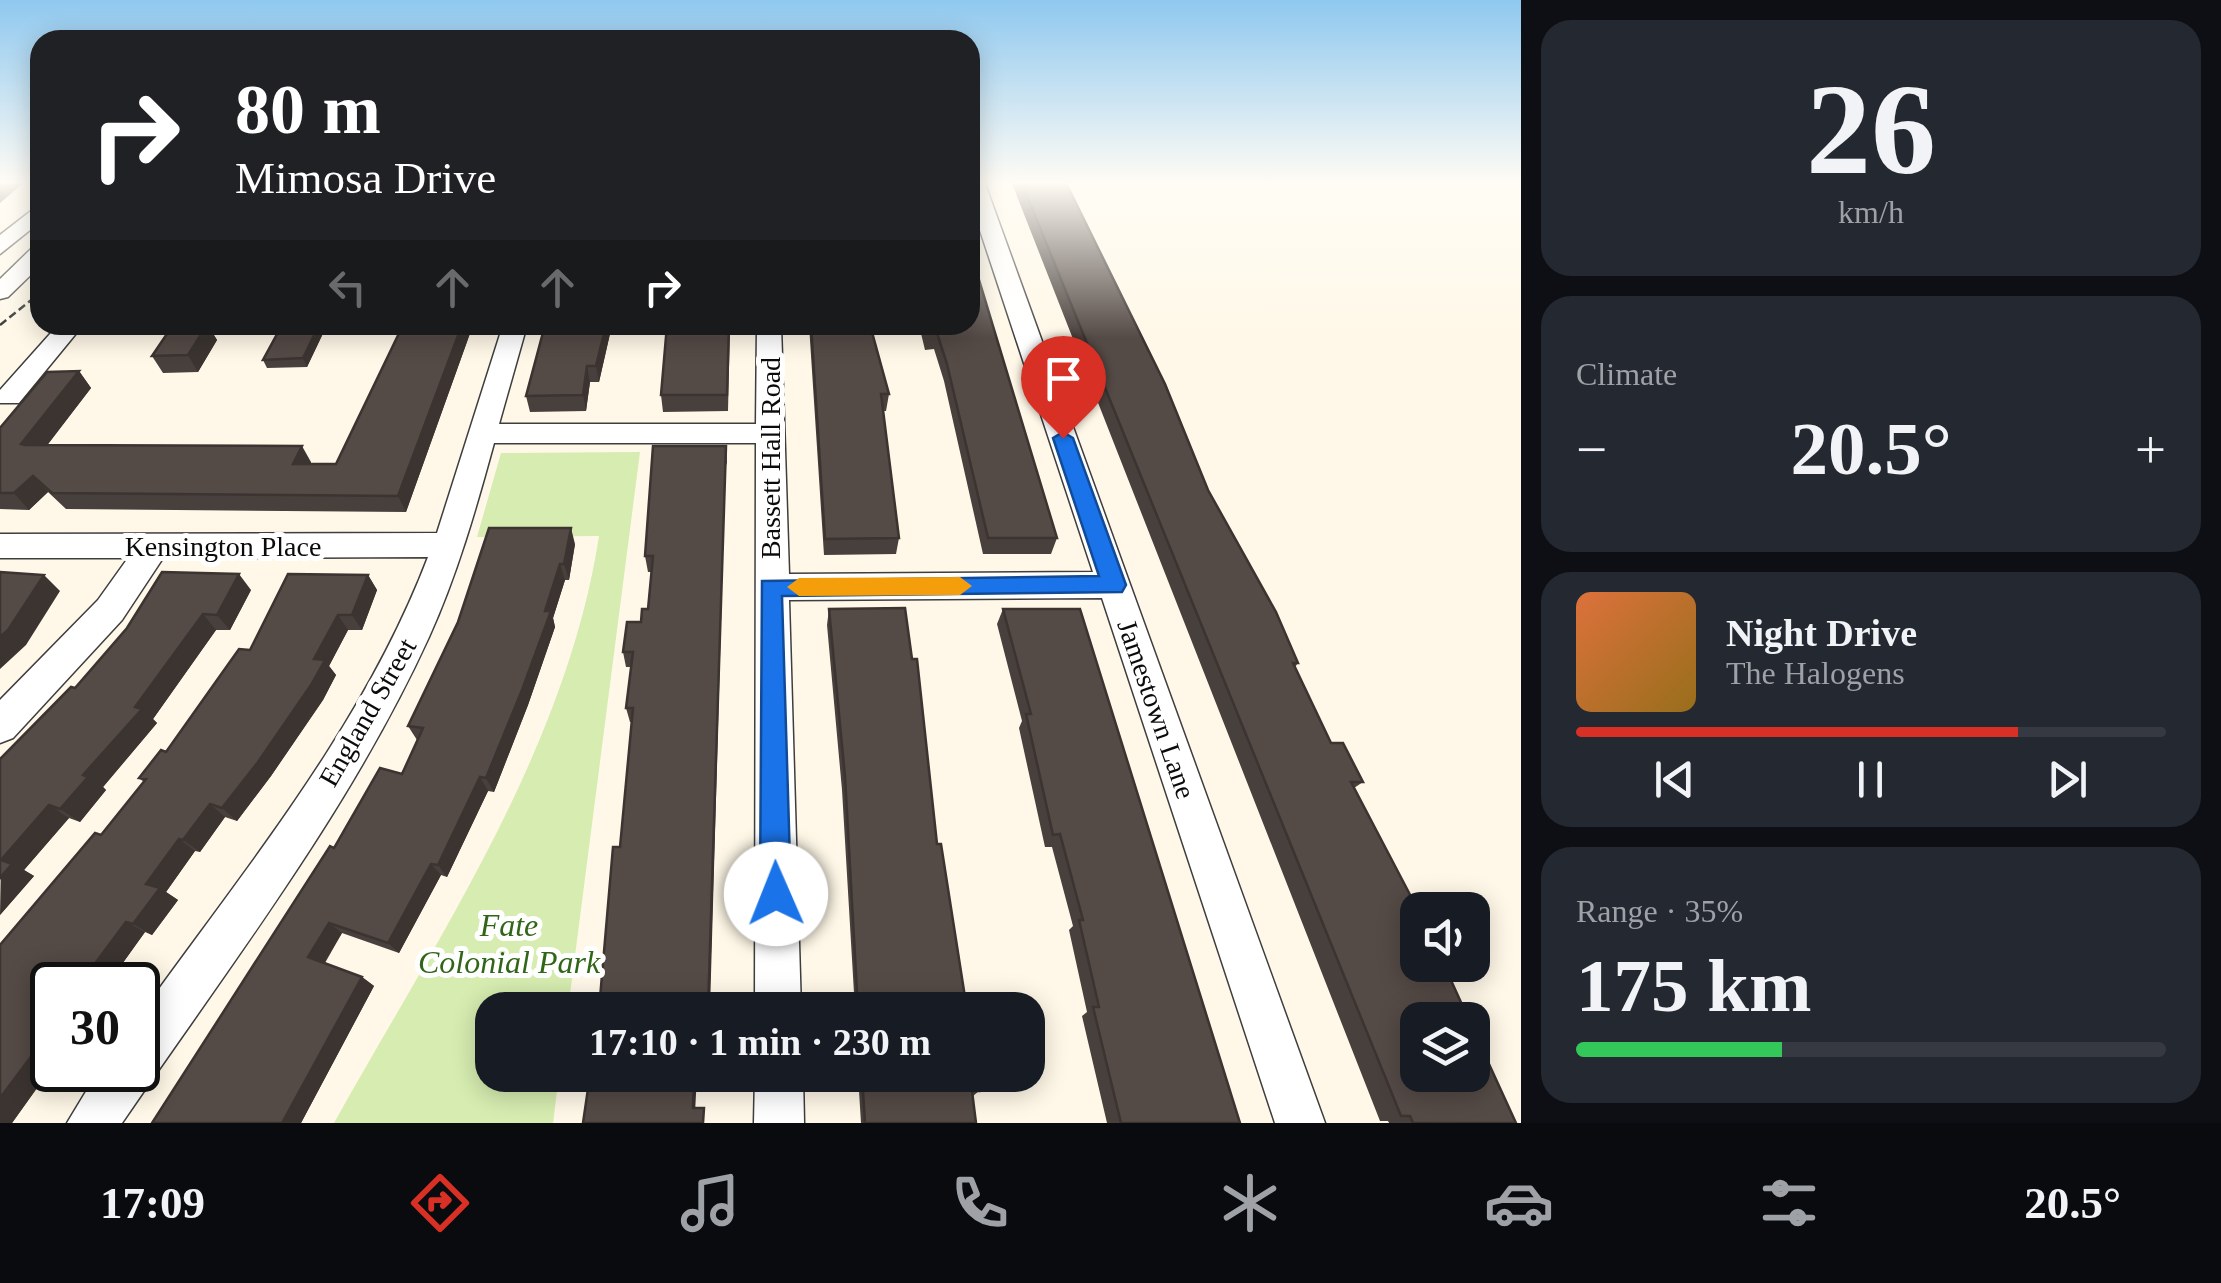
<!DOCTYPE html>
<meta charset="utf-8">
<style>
body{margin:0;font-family:"Times New Roman",serif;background:#242831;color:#f1f3f6;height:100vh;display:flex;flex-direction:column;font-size:38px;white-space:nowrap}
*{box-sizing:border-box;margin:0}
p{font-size:32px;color:#9ea1a6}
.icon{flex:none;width:55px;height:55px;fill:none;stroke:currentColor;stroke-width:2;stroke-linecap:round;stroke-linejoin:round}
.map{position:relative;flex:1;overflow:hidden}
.sheet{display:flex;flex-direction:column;gap:20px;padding:20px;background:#0d0f14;width:700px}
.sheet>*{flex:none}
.hud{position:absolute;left:30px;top:30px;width:950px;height:305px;border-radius:30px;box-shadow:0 5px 25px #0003;background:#202124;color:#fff;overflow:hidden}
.controls{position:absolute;left:1400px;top:892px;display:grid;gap:20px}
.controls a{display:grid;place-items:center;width:90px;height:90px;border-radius:20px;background:#171b24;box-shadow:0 5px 25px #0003;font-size:50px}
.speed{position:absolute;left:30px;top:962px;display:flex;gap:20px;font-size:50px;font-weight:700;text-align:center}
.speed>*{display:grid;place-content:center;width:130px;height:130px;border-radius:50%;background:#171b24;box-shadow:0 5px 25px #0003;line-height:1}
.speed .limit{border:5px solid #111;border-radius:15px;background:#fff;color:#111}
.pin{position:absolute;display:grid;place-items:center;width:85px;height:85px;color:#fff;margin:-102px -42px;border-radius:50% 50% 50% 0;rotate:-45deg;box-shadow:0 0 10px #0007}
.pin .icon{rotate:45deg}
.me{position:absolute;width:110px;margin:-55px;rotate:359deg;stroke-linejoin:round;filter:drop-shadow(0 0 8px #0008)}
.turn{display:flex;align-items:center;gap:35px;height:210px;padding:0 40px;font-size:45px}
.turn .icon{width:130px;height:130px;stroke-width:2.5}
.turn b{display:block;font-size:70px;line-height:85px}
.lanes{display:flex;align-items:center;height:95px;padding:0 40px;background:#0003;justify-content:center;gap:50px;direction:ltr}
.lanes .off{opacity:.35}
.big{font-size:75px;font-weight:700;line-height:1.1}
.sheet .widget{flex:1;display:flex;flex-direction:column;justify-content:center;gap:15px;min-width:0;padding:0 35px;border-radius:30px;background:#242831}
.sheet .dial{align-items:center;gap:0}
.dial b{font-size:130px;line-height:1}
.song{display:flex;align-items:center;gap:30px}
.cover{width:120px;height:120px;border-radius:15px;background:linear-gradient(135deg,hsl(20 70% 55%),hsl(40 70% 35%))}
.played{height:10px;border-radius:5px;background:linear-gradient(90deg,#d93025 75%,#363941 75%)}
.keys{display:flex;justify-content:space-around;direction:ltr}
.heat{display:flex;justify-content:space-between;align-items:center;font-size:55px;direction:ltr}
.charge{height:15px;border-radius:8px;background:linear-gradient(90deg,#34c759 35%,#363941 0)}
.trip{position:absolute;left:475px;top:992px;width:570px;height:100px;border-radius:30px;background:#171b24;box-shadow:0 5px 25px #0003;font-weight:700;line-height:100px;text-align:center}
.dock{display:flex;height:160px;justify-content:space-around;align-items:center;background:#090b0e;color:#9ea1a6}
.dock .icon{width:70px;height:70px}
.dock .on{color:#d93025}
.dock b{font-size:45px;color:#f1f3f6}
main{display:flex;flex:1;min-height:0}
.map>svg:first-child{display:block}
.green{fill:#d6ecb0}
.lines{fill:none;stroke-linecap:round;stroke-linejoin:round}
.minor-casing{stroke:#3e3e3e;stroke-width:3}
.path{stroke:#2d2d2d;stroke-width:2.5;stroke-dasharray:8 4;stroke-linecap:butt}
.minor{fill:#fff;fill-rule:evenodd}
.wall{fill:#48403c}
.shaded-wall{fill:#3b3431}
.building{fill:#544a46;stroke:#3b3431;stroke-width:2.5}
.route{fill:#1a73e8;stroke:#114b97;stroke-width:2.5}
.slow{fill:#f59e0b}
.labels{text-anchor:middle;stroke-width:10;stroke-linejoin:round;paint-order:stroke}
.street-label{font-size:28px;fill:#0b0b0b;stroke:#fff}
.near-park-label{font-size:32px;font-style:italic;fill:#316618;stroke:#fff}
</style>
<main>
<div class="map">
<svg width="1521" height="1123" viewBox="0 0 1521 1123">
<rect width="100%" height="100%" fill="#fff8e8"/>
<path class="green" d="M640,452l-72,558h-76v65h67l-6,48h-219c103,-185 232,-373 265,-587l-122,1 24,-84z"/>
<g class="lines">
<g class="minor-casing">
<path id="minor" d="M970,181h14l341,942h-50l-173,-525 -313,2 12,410h-46l1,-567h-262c-18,66 -37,132 -65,194 -80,175 -200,329 -307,486h-55l32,-53h39v-52c105,-147 225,-290 290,-461l-265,1 -41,62 -109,118 -13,5v-43l98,-100 30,-42h-128v-24l437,-1 66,-208h24l-28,99h257l1,-99h24l8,249 304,-2 -123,-372z
M40,204v18l-40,32v-19z
M40,246v20l-32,31 -8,2v-20l32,-31z
M58,325h25l-64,78h-19v-13z
M755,1075h48l1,48h-50z"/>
</g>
<path class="path" d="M0,325l40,-32"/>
<use href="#minor" class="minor"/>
</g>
<path class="wall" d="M1011,181h54l143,309 90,173 -3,4 36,76 32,39 -9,6 162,335h-127l-1,-2h-8z
M173,325h35l9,15 -19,32 -35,1 -11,-17z
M282,325h45l-20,42 -40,1 -4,-8z
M403,325h70l-67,187 -340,-3 -18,-17 -19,18 -29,-1v-81l79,-57 12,17 -44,57 264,17v2h25z
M545,325h67l-13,57h-9l-4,29 -56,1 -4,-16z
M730,325l-2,86 -65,1 -2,-17z
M809,325h61l19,69 -3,17h-3l16,127 -3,16 -72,1z
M919,325h51l87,213 -6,16h-68l-39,-173 -10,-32 -9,1z
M726,446l1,16 -107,385 12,-125h-2l-4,-14 5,-41h-5l-3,-15 25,-43 3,-37h-3l-3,-16z
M575,544l-6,36h-4l-12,38 2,9 -27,78 -34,87 -6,-1 -41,86 -6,-2 -42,78 -57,-20 -17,30 37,14 12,9 -73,137h-149l182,-275 68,-74 15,-34 -9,-14z
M288,574l80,1 9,15 -15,40h-14l-19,36 7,9 -13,25 -52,76 -34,45 -12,-4 -25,35 -5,-1 -29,41 12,8 -26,35 -7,-3 -38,53h-55v82l-40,56h-12v-178l95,-112 6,2 43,-53 -5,-4 22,-28 5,2 73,-103 11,1z
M251,590l-21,40h-14l-63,89 4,4 -54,64 3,3 -26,32 -11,-4 -45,52 10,6 -34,39 75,-227 52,-60z
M829,609l108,235 30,166h-112l-13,-220 -15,-165z
M1003,609l237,514h-133l-25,-107 5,-4 -18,-82 4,-4 -21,-79h-7l-26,-119 3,-7 -25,-97z
M858,1075h118l3,16 -6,5 3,27h-115z"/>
<path class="shaded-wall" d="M0,181h26l-26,22z
M207,325l10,15 -19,32 -10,-17z
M319,325h8l-20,42 -4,-9z
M462,325h11l-67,187 -8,-16z
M606,325h6l-13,57 -3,-16z
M587,366l3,16 -4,29 -3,-16z
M79,371l12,17 -55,72 -15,-16z
M302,446l9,16 -8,18 -10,-16z
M726,446l-16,564h-2z
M33,476l15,16 -19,18 -15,-17z
M571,528l4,16 -6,36 -5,-16z
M560,564l5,16 -12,38 2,9 -27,78 -34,87 -8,-14z
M239,574l12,16 -21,40 -13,-15z
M44,575l16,16 -34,54 -26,24v-32z
M368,575l9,15 -15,40 -10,-15z
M203,614l13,16 -63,89 4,4 -54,64 3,3 -26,32 -20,-13 23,-34z
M338,615l10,15 -19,36 7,9 -13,25 -52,76 -34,45 -15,-13 92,-149z
M480,777l8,14 -41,86 -9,-12z
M210,804l15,13 -25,35 -17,-12z
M49,805l20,13 -45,52 10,6 -34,39 1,-55z
M179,839l16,12 -29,41 12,8 -26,35 -19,-11 13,-40z
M431,864l10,11 -42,78 -11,-10z
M126,922l19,10 -38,53h-28z
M329,923l13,10 -20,33 -14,-9z
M362,977l12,9 -73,137h-19z
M52,1021v46l-40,56h-12v-25l32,-49z
M694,1075h3l-2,38 -2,-5z"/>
<path class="building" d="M1021,181h44l100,203 43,106 68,122 22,51h-5l38,80h12l20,39h-12l67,128v55h26l25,55h-51v55h54v-48l44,96h-103l-3,-7h-9z
M970,250l87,288h-69l-41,-174 -10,-31h-9l-2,-8h44z
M173,325h34l-19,30 -36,1z
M282,325h37l-16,33 -40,2z
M403,325h59l-64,171 -346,-3 -19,-17 -19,17h-14v-65l47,-56 32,-1 -58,73 4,1 277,1 -9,18h43z
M545,325h61l-10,41h-9l-4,29 -57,1z
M667,325h62l-2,70h-66z
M811,325h59l19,69h-8l18,144 -74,1z
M653,446h73l-18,564h-109l14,-163h7l13,-139h-7l7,-56h-10l4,-30h14l1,-13h6l5,-53h-8z
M489,528h82l-7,36h-4l-15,47h6l-29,79 -36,88 -6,-1 -42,88 -7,-1 -43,79 -59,-20 -21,34 54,20 -80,146h-130l178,-277 4,2 46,-80 22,6 21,-46 -15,-2 50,-104z
M0,572l44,3 -36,55 -8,7z
M162,572l77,2 -22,41 -14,-1 -68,93 7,2 -59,66 5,2 -28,32 -11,-4 -48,55 11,4 -12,14v-119l71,-72 4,1 52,-60z
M288,574l80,1 -16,40h-14l-24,44 11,1 -14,25 -53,77 -36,46 -12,-4 -27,36 -4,-1 -33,45 14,4 -27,36 -7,-2 -47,63h-27v36l-20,28 4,1 -36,48v-153l95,-112 6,2 45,-56 -7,-1 22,-28 5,2 73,-103 11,1z
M905,608l7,51h5l20,185h4l26,166h-109l-13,-233 -16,-168z
M1003,609h77l160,514h-119l-28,-116h6l-20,-87h4l-23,-86 -7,1 -27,-121h5z
M590,1075h104l-1,33h11l-1,15h-120z
M862,1075h114l3,16h-7l4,32h-111z"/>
<linearGradient id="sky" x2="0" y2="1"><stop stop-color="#8fc8ef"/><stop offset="0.54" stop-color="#fffcf5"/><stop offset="1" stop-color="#fffcf5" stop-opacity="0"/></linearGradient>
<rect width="1521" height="338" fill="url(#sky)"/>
<path class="route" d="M1063,432l10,6 53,147 -4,7 -340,4 9,298 -5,11 -10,5 -11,-5 -5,-11 2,-313 337,-5 -46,-138z"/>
<path class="slow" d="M960,577l12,9 -12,9 -161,1 -12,-9 12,-9z"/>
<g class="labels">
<g class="street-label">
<text transform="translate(770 458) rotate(-90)" y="10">Bassett Hall Road</text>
<text x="223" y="556">Kensington Place</text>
<text transform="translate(1157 709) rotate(71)" y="10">Jamestown Lane</text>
<text transform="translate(367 712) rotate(-60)" y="10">England Street</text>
</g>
<g class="near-park-label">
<text x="509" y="936">Fate<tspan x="509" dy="37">Colonial Park</tspan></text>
</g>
</g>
</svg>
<div class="controls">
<a><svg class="icon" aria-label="sound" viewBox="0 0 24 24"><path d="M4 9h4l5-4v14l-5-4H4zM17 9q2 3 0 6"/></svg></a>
<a><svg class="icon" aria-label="layers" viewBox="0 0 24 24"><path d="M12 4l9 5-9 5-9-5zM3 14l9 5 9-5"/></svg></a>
</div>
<div class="speed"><div class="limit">30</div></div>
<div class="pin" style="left:1063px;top:438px;background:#d93025"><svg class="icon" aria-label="arrive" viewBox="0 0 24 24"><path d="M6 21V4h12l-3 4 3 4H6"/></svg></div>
<svg class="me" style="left:776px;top:894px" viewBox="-20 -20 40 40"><circle r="19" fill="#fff"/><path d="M0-13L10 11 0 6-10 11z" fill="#1a73e8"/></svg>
<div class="trip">17:10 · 1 min · 230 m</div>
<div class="hud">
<div class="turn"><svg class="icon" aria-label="right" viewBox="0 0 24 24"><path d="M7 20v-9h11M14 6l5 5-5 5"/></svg><div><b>80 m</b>Mimosa Drive</div></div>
<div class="lanes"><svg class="icon off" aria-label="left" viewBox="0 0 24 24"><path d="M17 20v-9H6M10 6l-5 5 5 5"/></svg><svg class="icon off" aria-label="ahead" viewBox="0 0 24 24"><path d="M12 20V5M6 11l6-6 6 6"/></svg><svg class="icon off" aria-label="ahead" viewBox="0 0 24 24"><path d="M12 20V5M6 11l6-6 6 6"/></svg><svg class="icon" aria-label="right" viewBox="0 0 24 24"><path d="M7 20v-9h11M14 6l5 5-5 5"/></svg></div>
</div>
</div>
<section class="sheet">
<div class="widget dial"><b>26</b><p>km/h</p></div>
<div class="widget"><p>Climate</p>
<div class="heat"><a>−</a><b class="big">20.5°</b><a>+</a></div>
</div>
<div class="widget">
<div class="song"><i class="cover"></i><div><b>Night Drive</b><p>The Halogens</p></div></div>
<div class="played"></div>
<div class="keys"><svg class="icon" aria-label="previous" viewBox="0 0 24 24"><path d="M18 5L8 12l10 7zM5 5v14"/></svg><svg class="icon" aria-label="pause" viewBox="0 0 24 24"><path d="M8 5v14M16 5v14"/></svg><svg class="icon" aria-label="next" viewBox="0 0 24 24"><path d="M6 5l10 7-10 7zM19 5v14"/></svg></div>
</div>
<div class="widget"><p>Range · 35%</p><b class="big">175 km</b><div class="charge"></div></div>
</section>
</main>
<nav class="dock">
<b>17:09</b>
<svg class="icon on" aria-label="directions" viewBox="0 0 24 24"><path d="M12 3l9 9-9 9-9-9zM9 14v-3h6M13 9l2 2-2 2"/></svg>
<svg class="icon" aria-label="music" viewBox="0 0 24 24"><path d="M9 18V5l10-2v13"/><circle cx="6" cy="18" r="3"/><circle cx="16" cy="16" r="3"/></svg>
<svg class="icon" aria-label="phone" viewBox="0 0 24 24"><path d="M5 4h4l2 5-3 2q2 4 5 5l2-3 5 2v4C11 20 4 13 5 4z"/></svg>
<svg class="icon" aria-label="climate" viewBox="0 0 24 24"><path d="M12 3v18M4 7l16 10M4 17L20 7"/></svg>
<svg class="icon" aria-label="car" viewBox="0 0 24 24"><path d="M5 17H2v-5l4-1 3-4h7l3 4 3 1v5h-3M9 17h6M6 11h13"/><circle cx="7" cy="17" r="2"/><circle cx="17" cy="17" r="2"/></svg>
<svg class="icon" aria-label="filters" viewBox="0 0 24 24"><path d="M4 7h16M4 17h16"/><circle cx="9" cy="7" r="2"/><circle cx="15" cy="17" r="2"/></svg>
<b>20.5°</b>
</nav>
